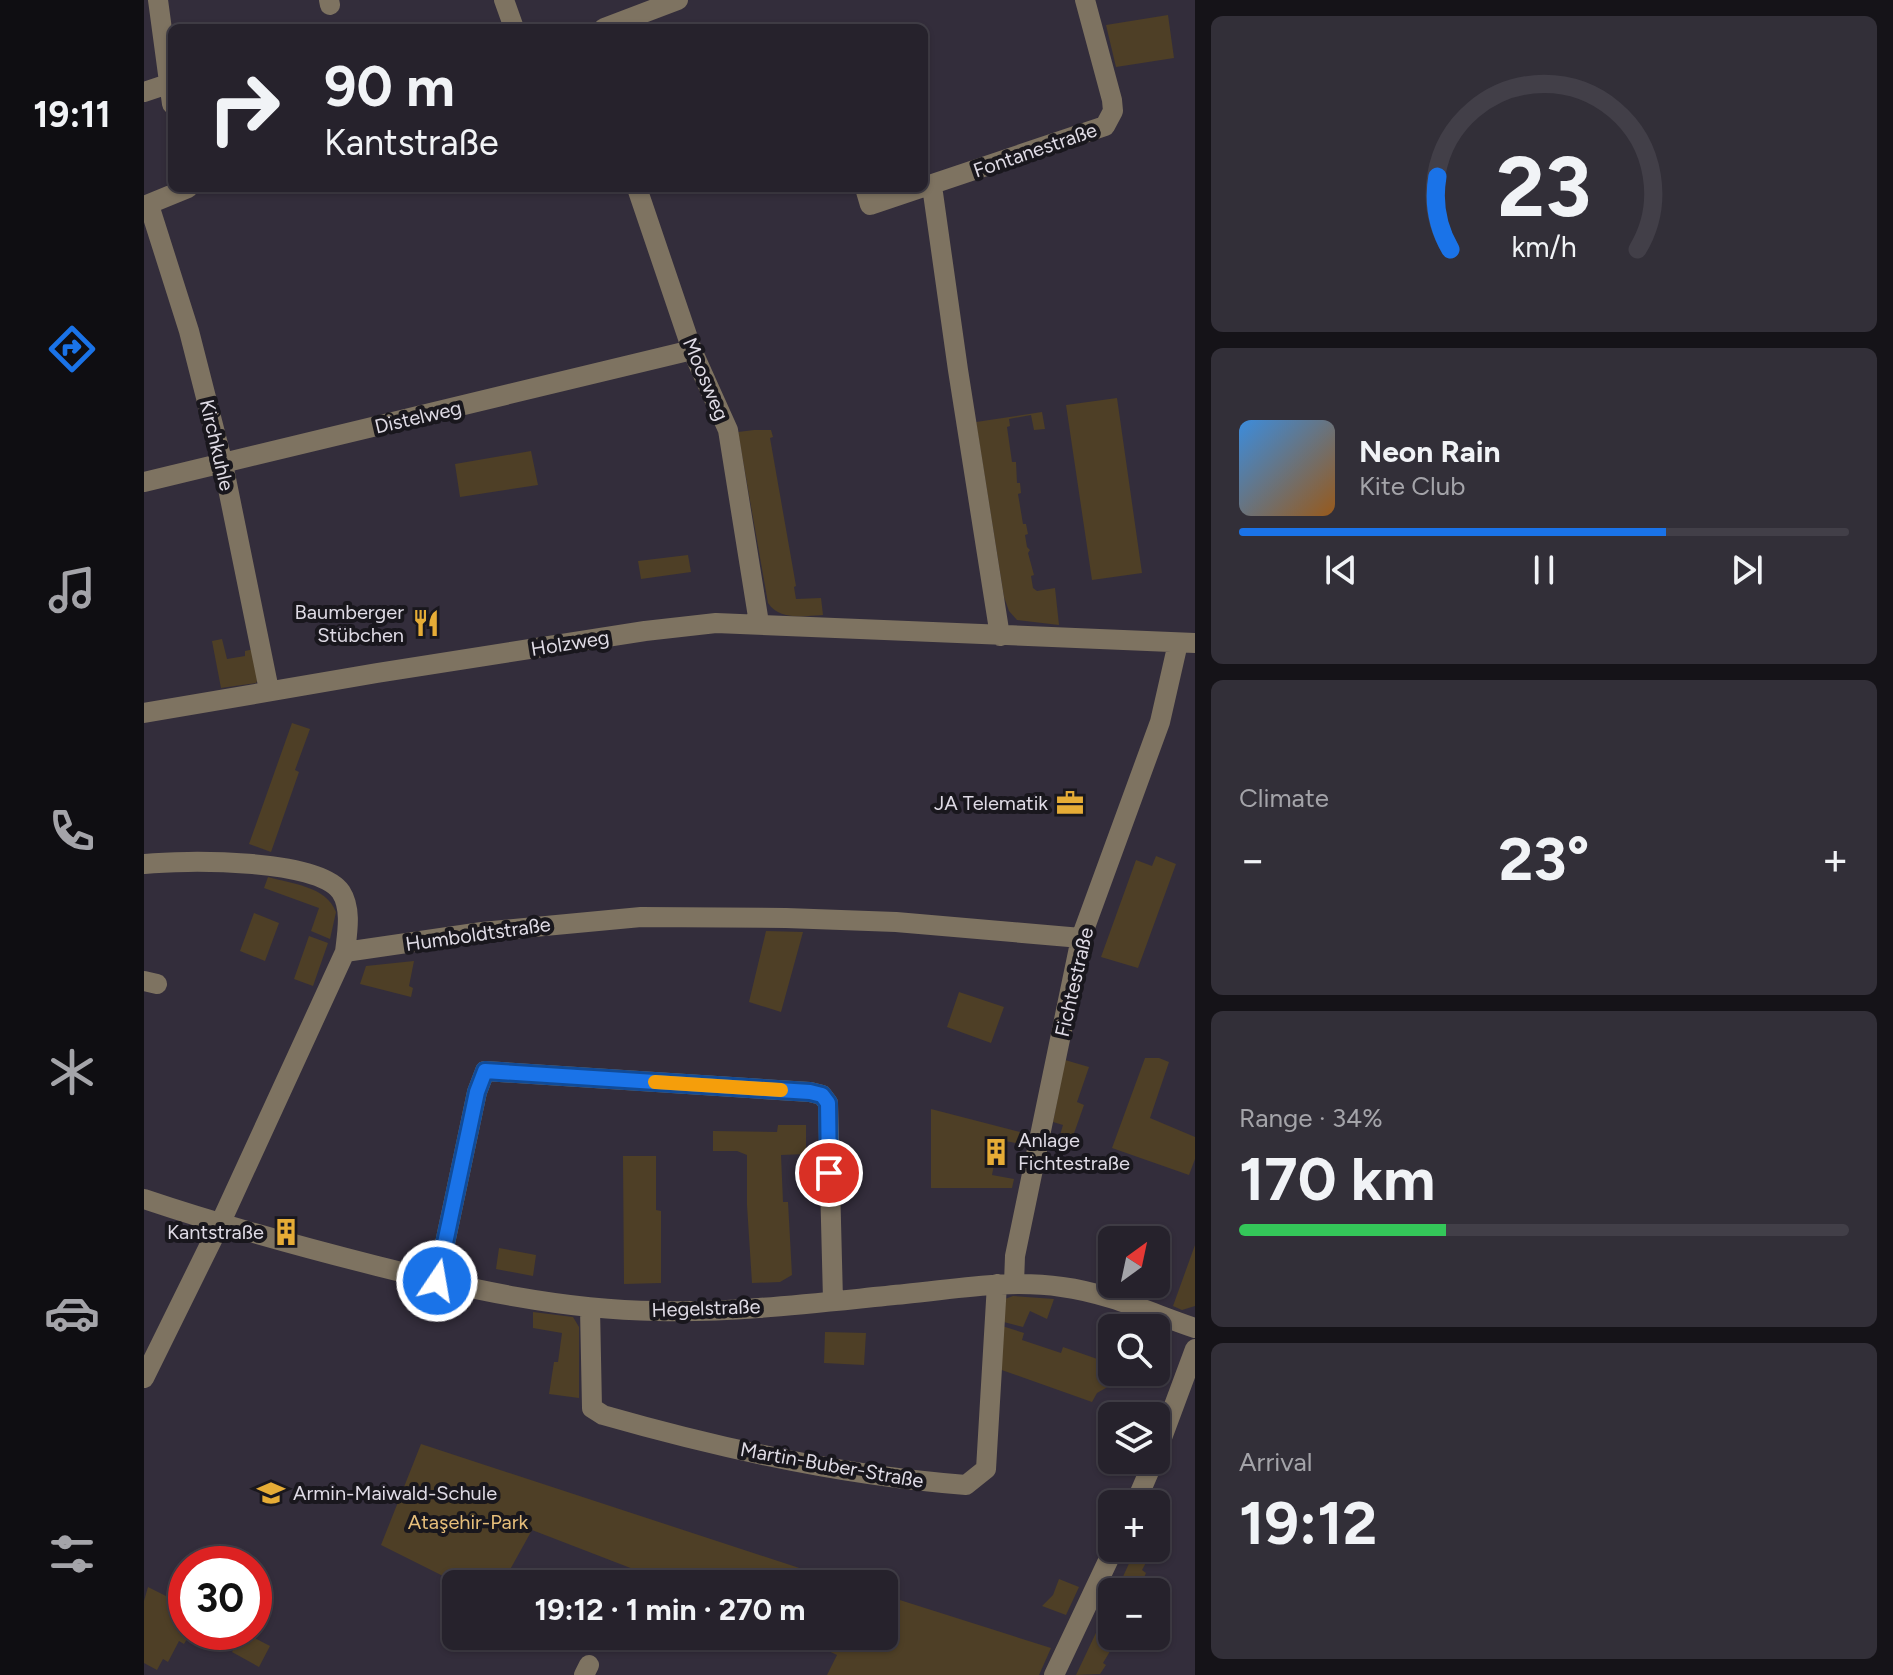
<!DOCTYPE html>
<meta charset="utf-8">
<style>
body{margin:0;font-family:Figtree,sans-serif;background:#322f38;color:#f1f3f6;height:100vh;display:flex;flex-direction:column;font-size:30px;white-space:nowrap}
*{box-sizing:border-box;margin:0}
p{font-size:26px;color:#a4a4a9}
.icon{flex:none;width:44px;height:44px;fill:none;stroke:currentColor;stroke-width:2;stroke-linecap:round;stroke-linejoin:round}
.map{position:relative;flex:1;overflow:hidden}
.side{display:flex;flex-direction:column;gap:16px;padding:16px;background:#151318;width:698px}
.side>*{flex:none}
.guide{position:absolute;left:24px;top:24px;width:760px;height:168px;border-radius:12px;box-shadow:0 2px 6px #0004,0 0 0 2px #423f48;background:#26222c;color:#f1f3f6;overflow:hidden}
.needle{width:52px;rotate:33deg}
.fabs{position:absolute;left:954px;top:1226px;display:grid;gap:16px}
.fabs a{display:grid;place-items:center;width:72px;height:72px;border-radius:12px;background:#26222c;box-shadow:0 2px 6px #0004,0 0 0 2px #423f48;font-size:40px}
.speed{position:absolute;left:24px;top:1546px;display:flex;gap:16px;font-size:40px;font-weight:700;text-align:center}
.speed>*{display:grid;place-content:center;width:104px;height:104px;border-radius:50%;background:#26222c;box-shadow:0 2px 6px #0004,0 0 0 2px #423f48;line-height:1}
.speed .limit{border:12px solid #d22;background:#fff;color:#111}
.pin{position:absolute;display:grid;place-items:center;width:68px;height:68px;color:#fff;margin:-34px;border:4px solid #fff;border-radius:50%;box-shadow:0 2px 8px #0007}
.me{position:absolute;width:88px;margin:-44px;rotate:12deg;stroke-linejoin:round;filter:drop-shadow(0 0 6px #0008)}
.turn{display:flex;align-items:center;gap:28px;height:168px;padding:0 24px;font-size:36px}
.turn .icon{width:104px;height:104px;stroke-width:2.5}
.turn b{display:block;font-size:56px;line-height:68px}
.big{font-size:60px;font-weight:700;line-height:1.1}
.side .card{flex:1;display:flex;flex-direction:column;justify-content:center;gap:12px;min-width:0;padding:0 28px;border-radius:12px;background:#322f38}
.side .dial{align-items:center;gap:0}
.dial svg{height:208px;overflow:visible;fill:none;stroke:#423f48;stroke-width:7;stroke-linecap:round;text-anchor:middle}
.dial text{fill:#f1f3f6;stroke:none}
.song{display:flex;align-items:center;gap:24px}
.cover{width:96px;height:96px;border-radius:12px;background:linear-gradient(135deg,hsl(210 70% 55%),hsl(30 70% 35%))}
.played{height:8px;border-radius:4px;background:linear-gradient(90deg,#1a73e8 70%,#423f48 70%)}
.keys{display:flex;justify-content:space-around;direction:ltr}
.heat{display:flex;justify-content:space-between;align-items:center;font-size:44px;direction:ltr}
.charge{height:12px;border-radius:6px;background:linear-gradient(90deg,#34c759 34%,#423f48 0)}
.trip{position:absolute;left:298px;top:1570px;width:456px;height:80px;border-radius:12px;background:#26222c;box-shadow:0 2px 6px #0004,0 0 0 2px #423f48;font-weight:700;line-height:80px;text-align:center}
main{display:flex;flex:1;min-height:0}
.dock{display:flex;flex-direction:column;width:144px;justify-content:space-around;align-items:center;background:#0f0e12;color:#a4a4a9}
.dock .icon{width:56px;height:56px}
.dock .current{color:#1a73e8}
.dock b{font-size:36px;color:#f1f3f6}
.map>svg:first-child{display:block}
.green{fill:#4e3f26}
.lines{fill:none;stroke-linecap:round;stroke-linejoin:round}
.minor{stroke:#7e7361;stroke-width:20}
.route-casing{stroke:#114b97;stroke-width:20}
.route{stroke:#1a73e8;stroke-width:14}
.slow{stroke:#f59e0b;stroke-width:14}
.labels{text-anchor:middle;stroke-width:8;stroke-linejoin:round;paint-order:stroke}
.street-label{font-size:20px;fill:#dfdbe5;stroke:#19171d}
.poi-label{font-size:20px;fill:#dfdbe5;stroke:#19171d;text-anchor:end}
.park-label{font-size:20px;fill:#e6be7a;stroke:#19171d}
</style>
<main>
<nav class="dock">
<b>19:11</b>
<svg class="icon current" aria-label="directions" viewBox="0 0 24 24"><path d="M12 3l9 9-9 9-9-9zM9 14v-3h6M13 9l2 2-2 2"/></svg>
<svg class="icon" aria-label="music" viewBox="0 0 24 24"><path d="M9 18V5l10-2v13"/><circle cx="6" cy="18" r="3"/><circle cx="16" cy="16" r="3"/></svg>
<svg class="icon" aria-label="phone" viewBox="0 0 24 24"><path d="M5 4h4l2 5-3 2q2 4 5 5l2-3 5 2v4C11 20 4 13 5 4z"/></svg>
<svg class="icon" aria-label="climate" viewBox="0 0 24 24"><path d="M12 3v18M4 7l16 10M4 17L20 7"/></svg>
<svg class="icon" aria-label="car" viewBox="0 0 24 24"><path d="M5 17H2v-5l4-1 3-4h7l3 4 3 1v5h-3M9 17h6M6 11h13"/><circle cx="7" cy="17" r="2"/><circle cx="17" cy="17" r="2"/></svg>
<svg class="icon" aria-label="filters" viewBox="0 0 24 24"><path d="M4 7h16M4 17h16"/><circle cx="9" cy="7" r="2"/><circle cx="15" cy="17" r="2"/></svg>
</nav>
<div class="map">
<svg width="1051" height="1675" viewBox="0 0 1051 1675">
<rect width="100%" height="100%" fill="#332d3b"/>
<path class="green" d="M1024,15l6,43 -58,9 -10,-42z
M973,398l25,175 -50,7 -26,-175z
M898,412l3,17 -11,1 -3,-15 -22,4 1,7 -3,1 5,35h4l1,21h3l1,10 -3,1 5,30h3l2,10 -3,1 2,12 3,3 -2,3 6,22 -3,1 2,12 4,3 18,-3 4,37 -42,-5 -8,-9 -5,-14 -28,-175z
M610,430h17l2,7 -3,1 26,148 -2,1 2,12 25,-1 2,17c-19,1 -43,6 -55,-12l-30,-171z
M387,451l7,34 -78,12 -5,-33z
M544,555l3,17 -50,7 -3,-18z
M78,639l5,20 18,-3v-5l9,-2 4,30 -2,4 -35,5 -9,-47z
M148,723l18,6 -15,41 4,2 -28,80 -22,-8z
M1012,856l20,8 -38,104 -37,-11 35,-97 16,6z
M124,877c24,7 58,9 68,35l-6,27 -19,-8 8,-23 -55,-20z
M110,913l25,10 -14,38 -25,-10z
M622,931l37,1 -22,80 -32,-10z
M165,936l19,7 -15,43 -19,-7z
M270,961l-5,25 4,2 -2,9 -51,-13 6,-18z
M815,992l45,15 -13,36 -44,-16z
M1001,1058h14l10,4 -19,56 45,19v22l-6,16 -77,-27z
M921,1060l24,7 -12,35 7,3 -12,34 -12,-4 3,-10 -10,-3z
M787,1109l93,24 -3,11 -31,-6 -4,19 9,2 -3,16 22,4 -2,9h-81z
M634,1125h28v29l-25,1 2,47h5l4,73 -12,7 -28,1 -5,-78v-50l-10,-4h-24v-20l64,1z
M479,1156h33v54l5,1v72l-37,1z
M1051,1245v61l-13,4 -9,-4z
M355,1248l37,7 -3,21 -37,-7z
M869,1296l41,3 -7,20 -17,-8 -7,16 -23,-6 5,-22z
M389,1312l40,5 6,10v71l-30,-4 5,-32h4l4,-29 -29,-5z
M855,1325l25,8 -2,7 39,13 2,-6 40,14 -6,18 14,6 -14,8 -5,9 -96,-34z
M681,1332l41,1 -2,32 -40,-2z
M277,1444l427,140h-176l-140,-54 -30,54h-43l-78,-39z
M992,1548h19l1,4 -5,9 -3,-2 -6,11 4,3 -8,19h-22z
M915,1579l20,8 -13,28 -24,-9 11,-11z
M4,1587l38,19v26h5l-7,12 -5,-3 -11,21 -5,-3 -6,11 -13,-7v-62z
M740,1595l167,53 -12,27h-212l10,-20 -40,-19h87z
M968,1599l2,37 -6,9 4,3 -9,15 3,2 -6,9 -24,1z
M99,1632l27,14 -11,21 -27,-15z"/>
<g class="lines">
<path class="minor" d="M14,0l14,104
M185,0l1,5
M360,0l10,28
M460,28l74,-28
M0,92l24,-8
M788,186l26,184 42,266
M493,188l55,162 36,80 31,193
M721,188l5,17 235,-79 8,-15 -1,-11 -27,-100
M5,205l40,126 34,133 46,226
M0,206l44,-18
M0,482l548,-132
M0,713l233,-40 268,-42 71,-8 479,20
M0,864c39,-4 174,-6 197,28 11,17 6,42 4,60
M0,981l13,3
M0,1199c77,26 154,47 233,67 92,23 185,44 280,45 83,2 166,-9 248,-17 52,-5 104,-15 157,-7 46,6 89,26 133,41
M293,1281l40,-189 8,-21 325,21 12,3 6,8 5,197
M870,1283l1,-27 66,-318 79,-216 18,-79
M446,1308l2,100 11,7c119,34 240,61 363,70l20,-16 11,-185
M0,1378l76,-154 125,-272 137,-20 159,-15 145,1 110,4 185,16
M1012,1454l39,-105
M991,1504l19,-44
M440,1675l5,-10
M910,1675l60,-127"/>
</g>
<g class="lines">
<g class="route-casing">
<path id="route" d="M293,1281l40,-189 8,-21 325,21 12,3 6,8 1,70"/>
</g>
<use href="#route" class="route"/>
<path class="slow" d="M511,1082l126,8"/>
</g>
<defs>
<g id="restaurant-bare" transform="scale(2.16)"><path d="M-5-6h1v4h1v-4h1v4h1v-4h1v5L-1.5 .5V6h-2V.5L-5-1ZM5-6V6H3V1.5H1.5Q1.5-4 5-6Z" fill="#e6ac36" stroke="#19171d" stroke-width="2.5" paint-order="stroke"/></g>
<g id="office-bare" transform="scale(2.16)"><path d="M-6-3h4V-5.5h4V-3h4V5H-6ZM-1-4.5V-3h2v-1.5ZM-6 0V1H6V0Z" fill="#e6ac36" stroke="#19171d" stroke-width="2.5" paint-order="stroke"/></g>
<g id="building-bare" transform="scale(2.16)"><path d="M-4-6H4V6H1V3H-1V6H-4ZM-2.5-4.3h1.7v1.8h-1.7ZM.8-4.3h1.7v1.8H.8ZM-2.5-1h1.7V.8h-1.7ZM.8-1h1.7V.8H.8Z" fill="#e6ac36" stroke="#19171d" stroke-width="2.5" paint-order="stroke"/></g>
<g id="school-bare" transform="scale(2.16)"><path d="M0-5L7-2L0 1L-7-2ZM-4 1L0 2.5L4 1V4Q0 6-4 4Z" fill="#e6ac36" stroke="#19171d" stroke-width="2.5" paint-order="stroke"/></g>
</defs>
<g fill-rule="evenodd">
<use href="#restaurant-bare" x="282" y="623"/>
<use href="#office-bare" x="926" y="803"/>
<use href="#building-bare" x="852" y="1152"/>
<use href="#building-bare" x="142" y="1232"/>
<use href="#school-bare" x="127" y="1493"/>
</g>
<g class="labels">
<g class="street-label">
<text transform="translate(891 150) rotate(-19)" y="7">Fontanestraße</text>
<text transform="translate(562 379) rotate(67)" y="7">Moosweg</text>
<text transform="translate(274 417) rotate(-13)" y="7">Distelweg</text>
<text transform="translate(73 445) rotate(77)" y="7">Kirchkuhle</text>
<text transform="translate(426 643) rotate(-9)" y="7">Holzweg</text>
<text transform="translate(334 934) rotate(-8)" y="7">Humboldtstraße</text>
<text transform="translate(930 982) rotate(-77)" y="7">Fichtestraße</text>
<text transform="translate(562 1308) rotate(-2)" y="7">Hegelstraße</text>
<text transform="translate(688 1465) rotate(10)" y="7">Martin-Buber-Straße</text>
</g>
<g class="poi-label">
<text x="260" y="619">Baumberger<tspan x="260" dy="23">Stübchen</tspan></text>
<text x="904" y="810">JA Telematik</text>
<text x="874" y="1147" text-anchor="start">Anlage<tspan x="874" dy="23">Fichtestraße</tspan></text>
<text x="120" y="1239">Kantstraße</text>
<text x="149" y="1500" text-anchor="start">Armin-Maiwald-Schule</text>
</g>
<g class="park-label">
<text x="324" y="1529">Ataşehir-Park</text>
</g>
</g>
</svg>
<div class="fabs">
<a><svg class="needle" viewBox="-14 -14 28 28"><path d="M0-13l5 13h-10z" fill="#e53935"/><path d="M0 13l5-13h-10z" fill="#a4a4a9"/></svg></a>
<a><svg class="icon" aria-label="search" viewBox="0 0 24 24"><circle cx="10" cy="10" r="6"/><path d="M15 15l6 6"/></svg></a>
<a><svg class="icon" aria-label="layers" viewBox="0 0 24 24"><path d="M12 4l9 5-9 5-9-5zM3 14l9 5 9-5"/></svg></a>
<a>+</a>
<a>−</a>
</div>
<div class="speed"><div class="limit">30</div></div>
<div class="pin" style="left:685px;top:1173px;background:#d93025"><svg class="icon" aria-label="arrive" viewBox="0 0 24 24"><path d="M6 21V4h12l-3 4 3 4H6"/></svg></div>
<svg class="me" style="left:293px;top:1281px" viewBox="-20 -20 40 40"><circle r="17" fill="#1a73e8" stroke="#fff" stroke-width="3"/><path d="M0-11L8 9 0 5-8 9z" fill="#fff"/></svg>
<div class="trip">19:12 · 1 min · 270 m</div>
<div class="guide">
<div class="turn"><svg class="icon" aria-label="right" viewBox="0 0 24 24"><path d="M7 20v-9h11M14 6l5 5-5 5"/></svg><div><b>90 m</b>Kantstraße</div></div>
</div>
</div>
<section class="side">
<div class="card dial"><svg viewBox="0 0 100 80">
<path d="M14 69A42 42 0 1 1 86 69"/>
<path d="M14 69A42 42 0 0 1 9 41" stroke="#1a73e8"/>
<text x="50" y="56" font-size="32" font-weight="700">23</text>
<text x="50" y="72" font-size="11">km/h</text>
</svg></div>
<div class="card">
<div class="song"><i class="cover"></i><div><b>Neon Rain</b><p>Kite Club</p></div></div>
<div class="played"></div>
<div class="keys"><svg class="icon" aria-label="previous" viewBox="0 0 24 24"><path d="M18 5L8 12l10 7zM5 5v14"/></svg><svg class="icon" aria-label="pause" viewBox="0 0 24 24"><path d="M8 5v14M16 5v14"/></svg><svg class="icon" aria-label="next" viewBox="0 0 24 24"><path d="M6 5l10 7-10 7zM19 5v14"/></svg></div>
</div>
<div class="card"><p>Climate</p>
<div class="heat"><a>−</a><b class="big">23°</b><a>+</a></div>
</div>
<div class="card"><p>Range · 34%</p><b class="big">170 km</b><div class="charge"></div></div>
<div class="card"><p>Arrival</p><b class="big">19:12</b></div>
</section>
</main>
